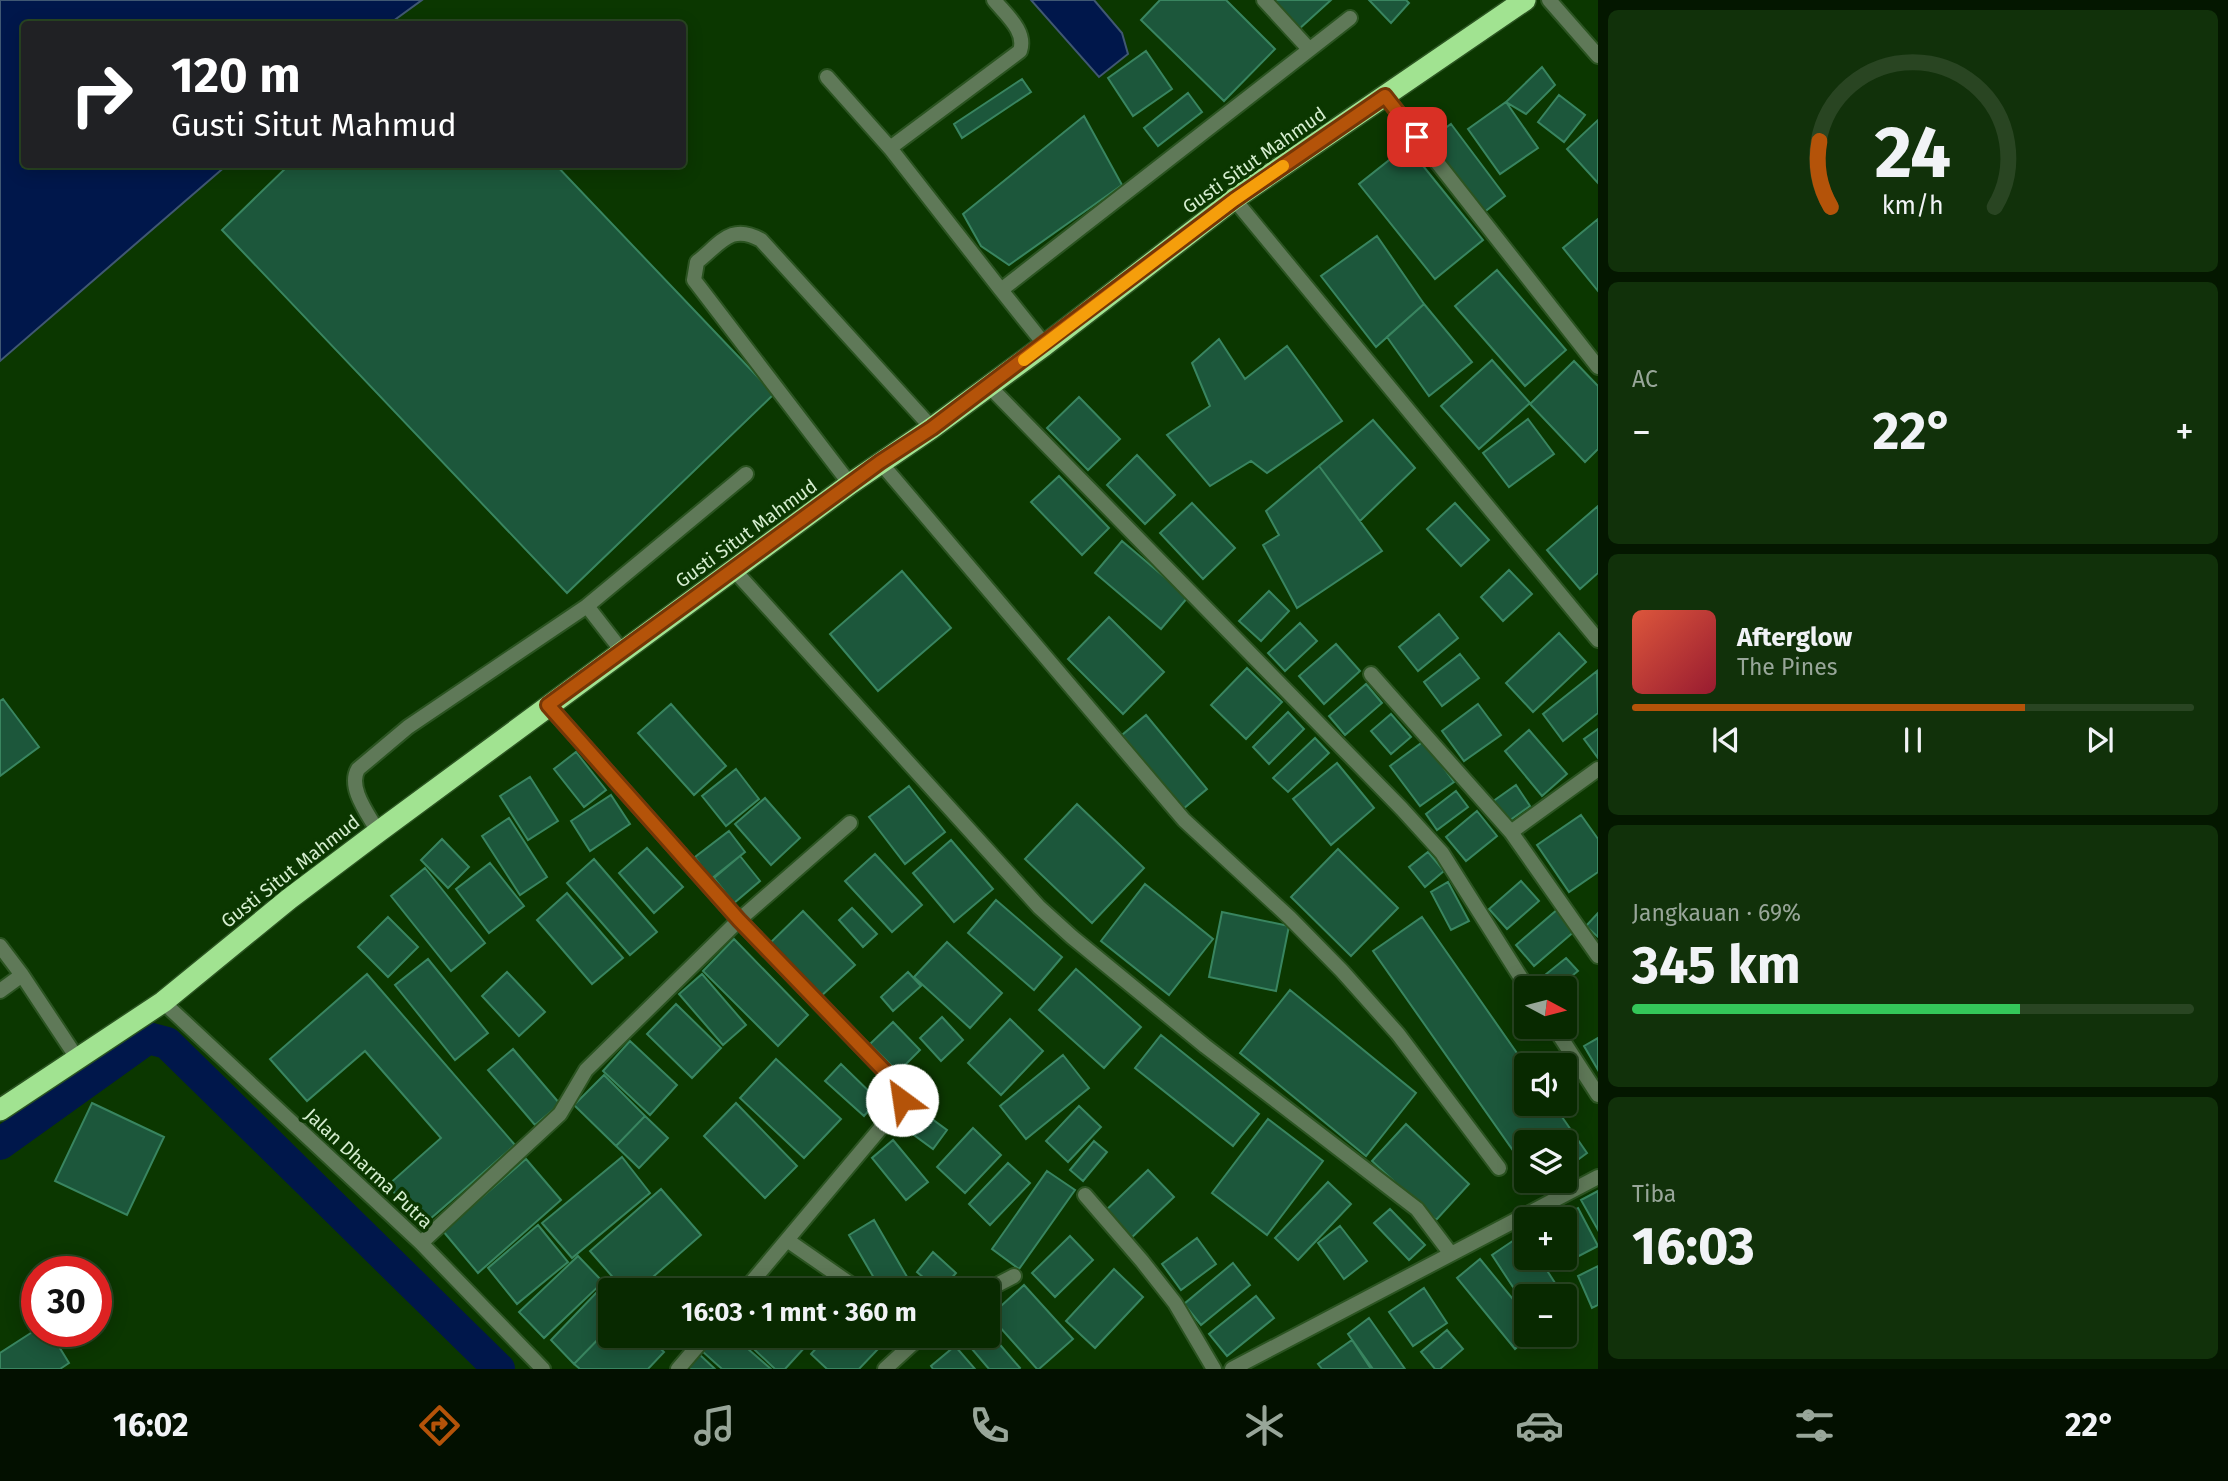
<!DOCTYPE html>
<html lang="id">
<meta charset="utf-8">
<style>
body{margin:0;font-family:"Fira Sans",sans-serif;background:#11310a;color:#f1f3f6;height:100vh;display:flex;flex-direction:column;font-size:26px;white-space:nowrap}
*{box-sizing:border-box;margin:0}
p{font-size:23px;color:#98a699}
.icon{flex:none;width:38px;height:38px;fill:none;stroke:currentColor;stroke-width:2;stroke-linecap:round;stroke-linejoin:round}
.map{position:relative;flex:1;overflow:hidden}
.panel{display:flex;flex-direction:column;gap:10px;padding:10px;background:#041700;width:630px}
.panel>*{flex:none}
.hud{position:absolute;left:21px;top:21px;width:665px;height:147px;border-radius:7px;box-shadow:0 4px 18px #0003,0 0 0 2px #294522;background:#202124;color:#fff;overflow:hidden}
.needle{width:46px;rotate:97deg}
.tools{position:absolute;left:1514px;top:976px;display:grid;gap:14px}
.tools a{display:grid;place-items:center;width:63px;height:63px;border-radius:7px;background:#082900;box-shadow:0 4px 18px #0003,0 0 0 2px #294522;font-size:35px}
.speed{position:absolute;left:21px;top:1256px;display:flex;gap:14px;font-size:35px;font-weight:700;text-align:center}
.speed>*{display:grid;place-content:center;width:91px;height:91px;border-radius:50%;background:#082900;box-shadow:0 4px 18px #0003,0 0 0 2px #294522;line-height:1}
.speed .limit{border:10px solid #d22;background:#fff;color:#111}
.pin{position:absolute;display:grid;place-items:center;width:60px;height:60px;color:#fff;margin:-30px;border-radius:14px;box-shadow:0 4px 10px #0006}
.me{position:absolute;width:77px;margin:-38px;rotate:329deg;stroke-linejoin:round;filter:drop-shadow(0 0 5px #0008)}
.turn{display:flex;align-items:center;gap:24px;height:147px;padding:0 35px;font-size:32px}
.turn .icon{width:91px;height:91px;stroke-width:2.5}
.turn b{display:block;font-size:49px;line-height:60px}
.big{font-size:52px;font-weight:700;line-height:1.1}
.panel .card{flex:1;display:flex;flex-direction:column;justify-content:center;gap:10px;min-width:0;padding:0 24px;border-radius:10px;background:#11310a}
.panel .dial{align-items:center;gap:0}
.dial svg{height:182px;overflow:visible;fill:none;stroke:#294522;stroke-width:7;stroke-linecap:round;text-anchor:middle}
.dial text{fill:#f1f3f6;stroke:none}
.song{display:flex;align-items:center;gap:21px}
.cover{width:84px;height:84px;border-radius:10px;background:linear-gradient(135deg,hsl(10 70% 55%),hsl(350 70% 35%))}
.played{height:7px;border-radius:4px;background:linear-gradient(90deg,#b45309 70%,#294522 70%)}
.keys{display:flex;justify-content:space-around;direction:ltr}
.heat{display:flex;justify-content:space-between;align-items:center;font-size:38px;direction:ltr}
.charge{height:10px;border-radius:5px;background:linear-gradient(90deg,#34c759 69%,#294522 0)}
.trip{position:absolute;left:598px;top:1278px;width:402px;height:70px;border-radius:7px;background:#082900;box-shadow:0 4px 18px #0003,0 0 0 2px #294522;font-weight:700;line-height:70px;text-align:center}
.menu{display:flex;height:112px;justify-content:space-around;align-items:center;background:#031000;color:#98a699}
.menu .icon{width:49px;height:49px}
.menu .active{color:#b45309}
.menu b{font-size:32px;color:#f1f3f6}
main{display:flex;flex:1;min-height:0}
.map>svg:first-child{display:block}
.water{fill:#00174b;stroke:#405873;stroke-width:2}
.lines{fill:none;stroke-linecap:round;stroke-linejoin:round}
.canal{stroke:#00174b;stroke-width:32}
.building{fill:#1c573b;stroke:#398560;stroke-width:2}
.lane-casing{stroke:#2b5421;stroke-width:18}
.street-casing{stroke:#2b5421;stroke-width:18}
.highway-casing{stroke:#2b5421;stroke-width:24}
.lane{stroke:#5f7958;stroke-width:14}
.street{stroke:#5f7958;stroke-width:14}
.highway{stroke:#a1e391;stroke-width:21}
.route-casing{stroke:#753606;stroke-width:18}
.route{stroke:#b45309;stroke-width:12}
.slow{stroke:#f59e0b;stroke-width:12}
.labels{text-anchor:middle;stroke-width:7;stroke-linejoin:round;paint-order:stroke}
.street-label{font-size:19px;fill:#d6eed0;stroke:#0b3700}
</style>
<main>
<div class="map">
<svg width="1598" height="1369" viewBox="0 0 1598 1369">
<rect width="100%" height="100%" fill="#0b3700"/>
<path class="water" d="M0,0h422l-33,24h-365v140l203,1 -227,196z
M1031,0h63l28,33 6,21 -29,23z"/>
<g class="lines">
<path class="canal" d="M0,1144l148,-106 19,5 332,326"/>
</g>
<path class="building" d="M1160,0h66l49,49 -51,52 -83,-81z
M1273,0h58l-32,29z
M1369,0h37l3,3 -18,20z
M1146,51l26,38 -39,27 -25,-38z
M1542,67l13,18 -29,29 -20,-12z
M1022,79l9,13 -69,46 -8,-14z
M1188,93l14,19 -44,34 -14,-18z
M1559,95l26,20 -21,27 -26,-20z
M1506,102l32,46 -38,26 -32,-45z
M1084,116l38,69 -113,80 -28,-19 -18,-32z
M1598,120v63l-31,-34z
M1451,124l54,72 -22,17 -54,-73z
M1407,146l76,94 -48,39 -76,-95z
M290,164h265l219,230 -207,199 -345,-363z
M1598,219v72l-35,-43z
M1377,236l47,68 -48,43 -55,-71z
M1497,270l69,80 -41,36 -70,-80z
M1424,304l48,58 -43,34 -42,-59z
M1219,339l26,40 42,-33 55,75 -75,52 -16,-12 -41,25 -43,-51 43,-29 -18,-43z
M1492,360l38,43 -51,46 -38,-43z
M1574,361l24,25v63l-13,13 -55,-58z
M1079,397l41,42 -32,31 -41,-42z
M1528,419l26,35 -45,33 -26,-34z
M1373,420l42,48 -55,53 -41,-55z
M1137,455l38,40 -30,29 -38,-39z
M1319,466l63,85 -85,57 -34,-63 16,-10 -13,-24z
M1059,476l50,52 -27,27 -51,-53z
M1192,503l43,45 -32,31 -43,-46z
M1455,503l34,37 -28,26 -34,-37z
M1598,506v67l-18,16 -33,-39z
M1122,541l66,56 -27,32 -66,-56z
M1509,570l23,24 -29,27 -22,-24z
M902,571l49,57 -73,63 -48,-57z
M1269,591l20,20 -28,30 -22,-20z
M1439,614l19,24 -40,33 -19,-24z
M1109,617l55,55 -41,42 -55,-55z
M1300,623l17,18 -32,30 -17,-18z
M1559,633l27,29 -53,50 -27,-29z
M1336,644l24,27 -36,33 -25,-28z
M1460,654l19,24 -37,28 -18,-24z
M1247,668l35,34 -36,37 -35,-34z
M1597,671l1,42 -35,28 -20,-27z
M1366,684l16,19 -37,32 -16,-19z
M3,699l36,48 -39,29v-75z
M671,704l55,62 -32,29 -56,-62z
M1478,704l23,31 -37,26 -22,-30z
M1288,712l16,17 -35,35 -16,-17z
M1391,714l20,23 -20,17 -20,-23z
M1146,715l61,74 -24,20 -61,-74z
M1598,729v29l-14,-19z
M1529,730l38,44 -25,22 -37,-45z
M1315,738l14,15 -41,39 -15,-14z
M1424,741l30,41 -34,24 -30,-40z
M576,752l30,38 -22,17 -30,-38z
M1337,763l37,45 -43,37 -38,-46z
M736,769l23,30 -33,27 -24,-30z
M530,777l28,44 -30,19 -28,-44z
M1516,785l14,21 -24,17 -14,-21z
M909,786l36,46 -40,32 -36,-47z
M1456,791l12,16 -31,23 -11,-16z
M611,795l19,29 -40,27 -19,-30z
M765,798l35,40 -29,27 -36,-41z
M1077,804l67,64 -52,55 -67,-64z
M1477,811l20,25 -31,25 -20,-24z
M1581,815l17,24v33l-29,20 -32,-47z
M509,818l38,59 -27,18 -38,-59z
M729,831l16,21 -34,27 -16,-22z
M442,839l27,28 -21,21 -27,-28z
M951,840l42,49 -39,33 -41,-49z
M647,848l36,39 -29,26 -35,-40z
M1338,849l60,59 -47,48 -60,-59z
M1428,852l16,19 -19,16 -16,-20z
M875,854l47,51 -30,27 -47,-51z
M740,856l20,25 -26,22 -20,-25z
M594,859l63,73 -27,23 -63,-72z
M490,863l34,43 -35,27 -33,-44z
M425,868l60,75 -34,28 -60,-75z
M1521,881l18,20 -32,28 -18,-20z
M1448,882l21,39 -18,9 -20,-38z
M1145,884l68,55 -44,56 -68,-54z
M567,893l56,65 -31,26 -55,-64z
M996,900l66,57 -28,33 -66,-57z
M852,908l25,26 -14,13 -24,-27z
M1558,909l18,21 -42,36 -18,-21z
M803,911l52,54 -35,32 -51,-53z
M1222,912l67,14 -13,65 -67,-14z
M1598,913v24l-12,-11z
M388,917l30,30 -30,30 -30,-30z
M1422,917l104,149v38h27l34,49 -23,17v-27h-38v26l-153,-218z
M734,939l74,76 -30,31 -75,-75z
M947,942l55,51 -32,35 -56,-51z
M1566,958l12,13 -22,18h-18l-4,-5z
M428,959l60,74 -33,27 -60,-75z
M1076,969l65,58 -37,41 -65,-58z
M507,972l38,40 -26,24 -37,-40z
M908,972l13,14 -28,25 -12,-14z
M367,974l148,171 -93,81 -34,-41 53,-47 -76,-87 -58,50 -37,-42z
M702,974l44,51 -23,20 -44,-51z
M1290,990l126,103 -50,63 -126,-103z
M676,1004l45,44 -29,30 -45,-44z
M942,1017l21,23 -22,21 -21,-23z
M1010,1019l33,32 -42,44 -33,-32z
M893,1022l27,28 -22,22 -28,-28z
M1161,1035l98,79 -26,32 -98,-78z
M1598,1038v32l-14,-24z
M630,1041l47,44 -27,30 -47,-44z
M513,1049l47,55 -25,21 -47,-55z
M1063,1055l26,33 -63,51 -26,-33z
M776,1059l65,60 -37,39 -64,-60z
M841,1064l37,36 -14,16 -39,-35z
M604,1075l41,41 -29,30 -42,-41z
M92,1103l72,34 -37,78 -72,-34z
M736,1103l61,63 -32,32 -61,-62z
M913,1105l34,25 -14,19 -34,-25z
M1079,1106l22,21 -33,35 -22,-21z
M645,1116l23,22 -29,30 -23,-22z
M1268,1119l55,42 -56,74 -55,-42z
M1406,1124l63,60 -33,36 -64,-59z
M973,1128l28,27 -36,38 -28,-26z
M893,1140l35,42 -22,18 -34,-42z
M1094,1141l13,11 -24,29 -13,-11z
M622,1157l28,36 -78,65 -30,-35z
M526,1159l35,41 -83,73 -35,-42z
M1008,1163l22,20 -40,42 -21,-21z
M1148,1170l26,27 -46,44 -26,-27z
M1047,1171l28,19 -56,79 -27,-20z
M1328,1182l23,22 -53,56 -23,-22z
M661,1189l40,46 -63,55h-14l-34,-39z
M1598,1191v39l-17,-30z
M1578,1208l20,38 -44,23 -6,-11h16v-38h-8z
M1390,1209l35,36 -16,15 -35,-37z
M874,1220l36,62 -13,8h-16l-32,-55z
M538,1225l30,37 -51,42 -29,-36z
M1340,1226l27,35 -23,18 -26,-36z
M1523,1234l3,4v20h13l25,39h-38v10l-34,-52z
M1070,1236l23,24 -38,37 -23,-24z
M1197,1238l19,26 -35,26 -19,-26z
M933,1252l23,21 -15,17h-3l-21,-18z
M578,1256l25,26 -59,56 -25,-26z
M1480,1259l46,56v20h5l-16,14 -58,-71z
M1233,1263l17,22 -49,40 -17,-21z
M1598,1266v39l-6,3 -14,-32z
M1114,1269l29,28 -48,51 -29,-27z
M1024,1285l49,54 -34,30h-2l-47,-53z
M1424,1288l23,35 -34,23 -24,-34z
M599,1290l12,11v25l-37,38 -23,-24z
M1256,1296l18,22 -47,38 -18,-22z
M1369,1318l36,51h-32l-25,-35z
M611,1326v9h35l18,17 -16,17h-68l-6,-5z
M37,1329v3h13l19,31 -9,6h-60v-16z
M1447,1330l16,19 -23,20h-5l-14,-17z
M990,1333l30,35 -1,1h-30l-17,-20z
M716,1335h16l39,34h-49l-20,-18z
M739,1335h55l12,11 -21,23h-10z
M828,1335h36l14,14 -19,20h-32l-16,-15z
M1352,1340l19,29h-49l-4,-5z
M955,1346l20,23h-42l-2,-3z
M699,1354l16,15h-29z"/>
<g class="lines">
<g class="lane-casing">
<path id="lane" d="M1264,0l45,49
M827,77l63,71 111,142
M890,148l130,-97c7,-20 -15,-37 -26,-51
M1045,345l-44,-55 349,-272
M850,484l-156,-204 3,-18c24,-19 34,-39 64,-22l171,188
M622,651l-35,-45 159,-132
M378,832c-9,-17 -31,-44 -20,-63l50,-42 179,-121
M0,946l22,29 55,83
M0,991l22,-16"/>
</g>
<g class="street-casing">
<path id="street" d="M1549,0l49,56
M1385,96l213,271
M1234,199l364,441
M989,386l413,423 40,44 86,136
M880,462l304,358 106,98 52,53 56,63 101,134
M734,570l305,337 33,30 133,109 212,163 34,45
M1371,674l140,158 87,-63
M548,705l191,215 162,168 3,6 -4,11 -155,185
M1511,832l87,124
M163,1002l258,241 122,126
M1554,1027l44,68
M1085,1195l57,66 33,42 39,66
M787,1240l72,50
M421,1243l139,-129 26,-44 153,-150 111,-97
M987,1290l27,-14
M678,1369l29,-34
M885,1369l37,-34
M1232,1369l366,-192"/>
</g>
<g class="highway-casing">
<path id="highway" d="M0,1110l163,-108 126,-103 89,-67 472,-348 82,-56 113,-83 189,-146 291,-199"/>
</g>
<use href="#lane" class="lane"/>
<use href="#street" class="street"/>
<use href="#highway" class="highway"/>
</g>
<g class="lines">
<g class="route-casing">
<path id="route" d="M902,1100l2,-6 -3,-6 -162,-168 -191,-215 332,-243 52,-34 302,-228 151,-104 32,41"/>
</g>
<use href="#route" class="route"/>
<path class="slow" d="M1024,360l210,-160 49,-34"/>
</g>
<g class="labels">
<g class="street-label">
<text transform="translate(1254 160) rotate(-35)" y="7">Gusti Situt Mahmud</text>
<text transform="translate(746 533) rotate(-36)" y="7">Gusti Situt Mahmud</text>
<text transform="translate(290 871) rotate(-38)" y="7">Gusti Situt Mahmud</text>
<text transform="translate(369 1168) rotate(43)" y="7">Jalan Dharma Putra</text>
</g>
</g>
</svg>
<div class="tools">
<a><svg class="needle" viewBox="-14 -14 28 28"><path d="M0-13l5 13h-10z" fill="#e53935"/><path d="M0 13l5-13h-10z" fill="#98a699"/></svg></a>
<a><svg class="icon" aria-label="sound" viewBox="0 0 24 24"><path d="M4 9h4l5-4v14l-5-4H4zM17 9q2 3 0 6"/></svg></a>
<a><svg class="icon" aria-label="layers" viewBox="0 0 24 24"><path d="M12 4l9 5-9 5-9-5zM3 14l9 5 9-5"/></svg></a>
<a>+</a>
<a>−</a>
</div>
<div class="speed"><div class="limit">30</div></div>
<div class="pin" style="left:1417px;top:137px;background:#d93025"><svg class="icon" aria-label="arrive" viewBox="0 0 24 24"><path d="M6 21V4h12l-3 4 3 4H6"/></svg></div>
<svg class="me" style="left:902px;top:1100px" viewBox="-20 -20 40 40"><circle r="19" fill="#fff"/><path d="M0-13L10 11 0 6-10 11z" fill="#b45309"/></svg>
<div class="trip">16:03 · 1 mnt · 360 m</div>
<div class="hud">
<div class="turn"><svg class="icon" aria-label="right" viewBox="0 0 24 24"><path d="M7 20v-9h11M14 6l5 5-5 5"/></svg><div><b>120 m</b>Gusti Situt Mahmud</div></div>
</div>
</div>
<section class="panel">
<div class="card dial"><svg viewBox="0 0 100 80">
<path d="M14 69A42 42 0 1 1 86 69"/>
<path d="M14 69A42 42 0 0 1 9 40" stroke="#b45309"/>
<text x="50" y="56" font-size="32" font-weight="700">24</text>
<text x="50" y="72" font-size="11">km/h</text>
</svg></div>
<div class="card"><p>AC</p>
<div class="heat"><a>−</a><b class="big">22°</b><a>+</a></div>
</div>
<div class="card">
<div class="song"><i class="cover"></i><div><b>Afterglow</b><p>The Pines</p></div></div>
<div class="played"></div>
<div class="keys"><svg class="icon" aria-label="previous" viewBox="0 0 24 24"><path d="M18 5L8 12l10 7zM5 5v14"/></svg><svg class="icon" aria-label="pause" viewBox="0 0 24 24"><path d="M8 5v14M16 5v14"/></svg><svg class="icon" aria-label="next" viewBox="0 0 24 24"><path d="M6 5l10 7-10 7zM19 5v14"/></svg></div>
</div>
<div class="card"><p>Jangkauan · 69%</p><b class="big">345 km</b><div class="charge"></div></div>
<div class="card"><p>Tiba</p><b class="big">16:03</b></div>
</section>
</main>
<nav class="menu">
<b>16:02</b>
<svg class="icon active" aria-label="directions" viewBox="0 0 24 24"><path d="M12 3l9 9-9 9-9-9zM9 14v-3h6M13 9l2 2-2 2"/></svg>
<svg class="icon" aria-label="music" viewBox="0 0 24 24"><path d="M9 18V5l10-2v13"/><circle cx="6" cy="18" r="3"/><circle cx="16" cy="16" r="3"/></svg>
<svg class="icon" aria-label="phone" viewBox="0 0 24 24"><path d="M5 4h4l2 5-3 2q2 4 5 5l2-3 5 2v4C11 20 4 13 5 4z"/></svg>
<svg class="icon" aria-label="climate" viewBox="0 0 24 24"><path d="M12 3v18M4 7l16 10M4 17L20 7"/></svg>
<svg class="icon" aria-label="car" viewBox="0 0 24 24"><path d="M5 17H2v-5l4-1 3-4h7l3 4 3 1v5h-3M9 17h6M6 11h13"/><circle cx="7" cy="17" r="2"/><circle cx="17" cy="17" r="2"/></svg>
<svg class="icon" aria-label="filters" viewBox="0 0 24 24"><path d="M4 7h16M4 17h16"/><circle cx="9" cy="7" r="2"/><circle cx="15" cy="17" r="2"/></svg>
<b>22°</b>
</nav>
